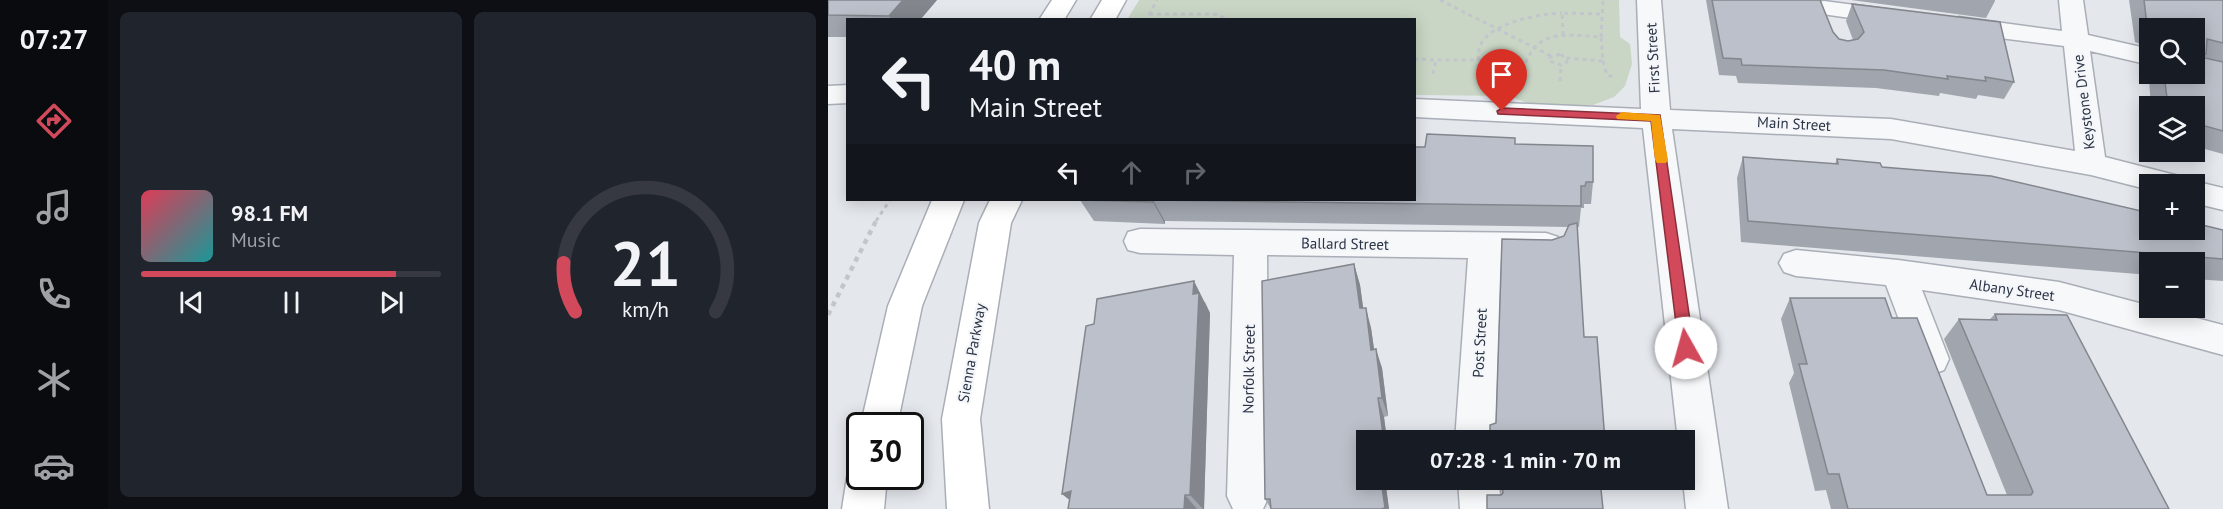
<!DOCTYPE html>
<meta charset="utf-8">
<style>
body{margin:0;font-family:"PT Sans",sans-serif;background:#20242c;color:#f1f3f6;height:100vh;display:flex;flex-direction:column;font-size:22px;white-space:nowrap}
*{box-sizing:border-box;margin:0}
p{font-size:20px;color:#9ea1a6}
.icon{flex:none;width:33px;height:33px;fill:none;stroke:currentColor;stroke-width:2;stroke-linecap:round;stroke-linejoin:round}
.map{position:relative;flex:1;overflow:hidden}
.details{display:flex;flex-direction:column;gap:12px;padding:12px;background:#0d0f14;width:720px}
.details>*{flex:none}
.guide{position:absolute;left:18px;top:18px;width:570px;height:183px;border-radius:0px;box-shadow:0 3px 15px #0003;background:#171b24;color:#f1f3f6;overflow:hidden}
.tools{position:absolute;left:1311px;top:18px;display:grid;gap:12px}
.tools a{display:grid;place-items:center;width:66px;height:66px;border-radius:0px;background:#171b24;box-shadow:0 3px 15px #0003;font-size:30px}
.speed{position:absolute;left:18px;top:412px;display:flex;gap:12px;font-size:30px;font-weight:700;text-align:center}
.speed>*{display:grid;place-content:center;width:78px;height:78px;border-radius:50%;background:#171b24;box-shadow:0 3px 15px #0003;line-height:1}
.speed .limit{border:3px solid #111;border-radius:9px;background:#fff;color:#111}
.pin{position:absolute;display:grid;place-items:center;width:51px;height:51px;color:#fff;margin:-62px -26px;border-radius:50% 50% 50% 0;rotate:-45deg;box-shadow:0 0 6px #0007}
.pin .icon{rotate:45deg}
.me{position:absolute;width:66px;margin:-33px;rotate:353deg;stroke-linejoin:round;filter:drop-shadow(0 0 4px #0008)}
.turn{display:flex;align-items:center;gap:21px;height:126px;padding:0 24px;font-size:27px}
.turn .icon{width:78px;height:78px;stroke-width:2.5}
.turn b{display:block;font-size:42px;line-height:51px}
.lanes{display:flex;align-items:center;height:57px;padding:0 24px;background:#0003;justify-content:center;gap:30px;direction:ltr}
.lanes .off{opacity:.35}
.details .widget{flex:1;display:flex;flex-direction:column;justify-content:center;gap:9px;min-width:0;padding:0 21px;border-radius:9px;background:#20242c}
.details .dial{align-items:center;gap:0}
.dial svg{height:156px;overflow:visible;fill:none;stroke:#363941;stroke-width:7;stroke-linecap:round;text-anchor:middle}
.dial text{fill:#f1f3f6;stroke:none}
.song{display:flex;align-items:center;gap:18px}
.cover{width:72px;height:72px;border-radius:9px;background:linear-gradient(135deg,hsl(350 70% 55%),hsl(180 70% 35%))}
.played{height:6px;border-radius:3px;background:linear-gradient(90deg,#d1495b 85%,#363941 85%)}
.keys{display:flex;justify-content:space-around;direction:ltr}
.details .tiles{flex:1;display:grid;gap:12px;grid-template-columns:repeat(2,1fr)}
.trip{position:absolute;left:528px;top:430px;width:339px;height:60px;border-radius:0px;background:#171b24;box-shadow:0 3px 15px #0003;font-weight:700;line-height:60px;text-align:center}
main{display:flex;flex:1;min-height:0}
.dock{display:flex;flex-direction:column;width:108px;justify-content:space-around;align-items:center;background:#090b0e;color:#9ea1a6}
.dock .icon{width:42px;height:42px}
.dock .current{color:#d1495b}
.dock b{font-size:27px;color:#f1f3f6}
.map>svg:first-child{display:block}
.green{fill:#c9d6c5}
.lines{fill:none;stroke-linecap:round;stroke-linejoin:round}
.minor-casing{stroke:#a9aeb7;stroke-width:3}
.secondary-casing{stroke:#a9aeb7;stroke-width:3}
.path-far1{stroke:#c2c5cb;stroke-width:3;stroke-dasharray:4 4;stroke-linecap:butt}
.path{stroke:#c2c5cb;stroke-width:4.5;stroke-dasharray:5 5;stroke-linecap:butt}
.minor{fill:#f7f8fa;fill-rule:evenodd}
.secondary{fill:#fff;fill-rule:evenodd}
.wall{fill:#a1a5ae}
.shaded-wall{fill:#83868d}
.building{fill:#bbc0ca;stroke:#83868d;stroke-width:1.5}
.route{fill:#d1495b;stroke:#882f3b;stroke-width:1.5}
.slow{fill:#f59e0b}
.labels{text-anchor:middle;stroke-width:4.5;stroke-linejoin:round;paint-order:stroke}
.street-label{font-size:15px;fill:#2b3445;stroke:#f4f6f9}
</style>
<main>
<nav class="dock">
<b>07:27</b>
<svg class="icon current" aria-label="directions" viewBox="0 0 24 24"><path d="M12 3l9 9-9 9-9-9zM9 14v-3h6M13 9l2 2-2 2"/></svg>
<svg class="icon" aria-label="music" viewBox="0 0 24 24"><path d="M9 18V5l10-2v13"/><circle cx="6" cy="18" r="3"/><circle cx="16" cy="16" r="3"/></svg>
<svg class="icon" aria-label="phone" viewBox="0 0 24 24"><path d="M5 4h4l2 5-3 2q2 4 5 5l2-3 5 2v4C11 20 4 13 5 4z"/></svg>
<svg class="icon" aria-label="climate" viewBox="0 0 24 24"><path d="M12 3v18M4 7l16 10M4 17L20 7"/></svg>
<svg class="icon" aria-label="car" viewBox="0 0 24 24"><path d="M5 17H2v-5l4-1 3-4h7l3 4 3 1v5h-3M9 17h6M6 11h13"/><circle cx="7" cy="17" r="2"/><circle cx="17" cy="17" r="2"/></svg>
</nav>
<section class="details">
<div class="tiles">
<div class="widget">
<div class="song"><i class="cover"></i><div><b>98.1 FM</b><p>Music</p></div></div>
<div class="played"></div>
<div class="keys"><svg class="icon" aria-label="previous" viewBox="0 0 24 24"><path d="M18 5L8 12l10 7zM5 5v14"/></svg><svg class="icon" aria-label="pause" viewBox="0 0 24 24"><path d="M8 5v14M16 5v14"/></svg><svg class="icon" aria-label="next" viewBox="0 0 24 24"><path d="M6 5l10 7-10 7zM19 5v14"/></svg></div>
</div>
<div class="widget dial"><svg viewBox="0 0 100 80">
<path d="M14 69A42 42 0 1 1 86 69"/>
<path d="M14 69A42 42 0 0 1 8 44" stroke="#d1495b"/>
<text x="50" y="56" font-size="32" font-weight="700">21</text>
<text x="50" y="72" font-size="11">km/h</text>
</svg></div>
</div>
</section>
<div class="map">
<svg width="1395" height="509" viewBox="0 0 1395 509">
<rect width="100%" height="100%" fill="#e4e7ec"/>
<path class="green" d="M311,0h480l1,37 10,7 2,20 -7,22 -11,11 -21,8h-60l-24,-9 -94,-1 -1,-75h-287z"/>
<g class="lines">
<g class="minor-casing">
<path id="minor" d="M809,0h24l9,110 221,9 184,32 -11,-105 -105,-13 -9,-3 -4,-5 4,-5 9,-3 103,14 -3,-31h24l5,35 62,14v16l-60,-14 15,106 74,19 4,8 11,-3 29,7v22l-29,-7v-19h-44v6l-59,-15 -200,-36 -219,-10 56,380h-42l-3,-29 1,-39h-6l-35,-313 -229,-11v-18l227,10z
M996,1l69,9 9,2 3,5 -3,5 -9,2 -78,-11 -3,-5 3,-5z
M20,85v18l-20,1v-18z
M312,229l406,4 12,4 4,9 -4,9 -12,4 -45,-1 -6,183h-40l13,-183 -201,-3 2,241 -6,13h-30l-6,-13 7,-241 -94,-2 -12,-3 -4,-9 4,-9z
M968,250l102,10 161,22 164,43v30l-164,-45 -137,-20 27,69 -5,11 -13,5 -13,-5 -32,-85 -90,-9 -12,-4 -5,-9 5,-9z
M630,480h40l4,29h-42z"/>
</g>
<g class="secondary-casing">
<path id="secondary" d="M224,0h24l-12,20h-25z
M274,0h24l-11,20h-25z
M104,200h32l-42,106 -25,120 -37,2 28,-122z
M162,200h32l-11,23 -31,196 9,90h-42l-5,-90 37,-196z
M32,461v16h27l-3,32h-42l5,-32 6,-14z"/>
</g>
<path class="path-far1" d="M612,0l111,56
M321,14h65l16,6
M321,15l8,-15
M735,35l-1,-22 41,1
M773,37l2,-37
M733,54l6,8 -6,3 -12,-4 1,-4z
M586,59l22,1
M775,61l4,14 9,3
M605,74l3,-14h42c1,-4 0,-10 2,-14 10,-24 60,-32 82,-33
M650,76v-16h45
M693,78c11,-49 38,-44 80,-41l2,24 -37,-3
M732,81l1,-16
M48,221l14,-21"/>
<path class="path" d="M0,315l49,-96"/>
<use href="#minor" class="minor"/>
<use href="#secondary" class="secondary"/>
</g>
<path class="wall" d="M0,0h109l-17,20h-72v17h-20z
M878,0h114l13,32 6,7 9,2 5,-1 -7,-19 6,-17 162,78 -10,17 -26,-4 -2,4 -36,-6 -1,3 -63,-8 -138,-5 -2,-7 -17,-1z
M1023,0h144v1l-9,17z
M1301,0h94v154l-29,-8v-40h-43l-3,-39 2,-2v9h44v-46h-44v20l-15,-6z
M599,134l88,4v6l78,2v36l-2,22h-7v4h-3l-2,19h-2l7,110h13l8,104h-121v-4h6v-12l6,-2 6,-184 50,1 12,-4 4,-9 -403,-6v3l-71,-3 -14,-21h334v-53h11z
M915,157l92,7 2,-5 386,71v51l-29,-2v-17h-44v13l-409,-33 -4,-64z
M526,264l6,21 3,23 8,20 3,21 8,19 6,48 -4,1 3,24h-21l27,45 -7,1 3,22h-118l-6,-10z
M962,298l102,20 95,177h20l-63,-156 15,-20h31l5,-5 174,195h-338l-5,-19 -11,1 -26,-108 5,-10 -13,-54z
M377,302l5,11 -6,196h-136l2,-9 -8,-6 32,-170z
M672,480h100l-99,15 1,-1z"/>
<path class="shaded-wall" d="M75,0h34l-17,20h-28l-3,-4z
M325,200l12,21v3l-12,-22z
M526,264l6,21 6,43 -6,-20z
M366,281l16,32 -6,196h-1l-13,-14z
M538,308l5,20 6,41 -6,-19z
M548,349l6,19 6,48 -6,-18z
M550,398l6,19 3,24h-3z
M553,480h11l1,6 -7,1 3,22h-8z
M243,491l10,18 -19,-15z
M357,495l12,14h-13z"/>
<path class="building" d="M0,0h75l-14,16 -61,-1z
M884,0h108l13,32 6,7 9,2 10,-2 6,-7 -12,-28 148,18 14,60 -29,-5 1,4 -39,-5 1,3 -64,-9 -142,-5 -1,-6 -18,-1z
M1316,0h79v43l-16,-4 -1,15h-6v3l23,5v69l-29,-8v-17h-26l-4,-32h30v-46h-36l-11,-3z
M599,134l88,4v6l78,2v36h-7l-1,4h-4v20l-428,-6v2l-72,-2h333v-53h11z
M915,157l95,7 -1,-5 43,4 2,4 109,9 159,37v17h44v-7l29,7v29l-475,-38z
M749,223l7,114h13l8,104h-121v-4h6v-12l6,-2 6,-184 50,1 12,-4 5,-11z
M526,264l6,44h6l5,42 5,-1 6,49h-4l6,43h-18v39h15l4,28 -4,1h-110l-1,-10h-5l-3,-218z
M366,281l-1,13 6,-1 -9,202h-5l-1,14h-116l3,-18 -9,3 24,-168 8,-2 3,-25z
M962,298h95l7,20h25l70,177h44l2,-3 -74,-173 38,1 -2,-6 72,1 102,194h-321l-9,-35h-11l-29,-110h8z
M673,480h99l3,29h-116v-14h14l2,-2z"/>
<path class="route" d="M674,108l158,7 34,233 -2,4 -6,2 -7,-6 -28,-227 -153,-7 -1,-3z"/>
<path class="slow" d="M794,112l38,3 8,45 -2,3h-9l-2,-3 -4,-39 -34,-2 -1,-3z"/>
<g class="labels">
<g class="street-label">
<text transform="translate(825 58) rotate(-93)" y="5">First Street</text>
<text transform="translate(1256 102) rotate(-97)" y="5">Keystone Drive</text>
<text transform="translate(966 124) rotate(3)" y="5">Main Street</text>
<text transform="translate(517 244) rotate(1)" y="5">Ballard Street</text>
<text transform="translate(1184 290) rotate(8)" y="5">Albany Street</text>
<text transform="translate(652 343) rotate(-87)" y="5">Post Street</text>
<text transform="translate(144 353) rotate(-80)" y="5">Sienna Parkway</text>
<text transform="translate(421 369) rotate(-89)" y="5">Norfolk Street</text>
</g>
</g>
</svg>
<div class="tools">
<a><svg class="icon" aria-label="search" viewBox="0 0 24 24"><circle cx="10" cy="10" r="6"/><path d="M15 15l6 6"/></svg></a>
<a><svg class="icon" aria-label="layers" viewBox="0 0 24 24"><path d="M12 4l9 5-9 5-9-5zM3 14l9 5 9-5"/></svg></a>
<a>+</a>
<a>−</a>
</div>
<div class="speed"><div class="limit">30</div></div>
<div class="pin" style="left:674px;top:111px;background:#d93025"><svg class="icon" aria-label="arrive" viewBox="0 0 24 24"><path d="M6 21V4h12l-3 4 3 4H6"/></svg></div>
<svg class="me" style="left:858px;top:348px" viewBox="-20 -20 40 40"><circle r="19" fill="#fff"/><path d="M0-13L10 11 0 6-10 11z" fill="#d1495b"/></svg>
<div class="trip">07:28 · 1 min · 70 m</div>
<div class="guide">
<div class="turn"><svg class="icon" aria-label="left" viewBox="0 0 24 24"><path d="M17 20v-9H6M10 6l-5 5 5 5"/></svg><div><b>40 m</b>Main Street</div></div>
<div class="lanes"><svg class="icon" aria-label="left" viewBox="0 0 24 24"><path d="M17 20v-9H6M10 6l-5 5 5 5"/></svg><svg class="icon off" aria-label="ahead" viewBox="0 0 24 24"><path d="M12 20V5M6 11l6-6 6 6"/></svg><svg class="icon off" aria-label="right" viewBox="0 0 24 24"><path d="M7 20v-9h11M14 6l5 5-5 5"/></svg></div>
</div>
</div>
</main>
